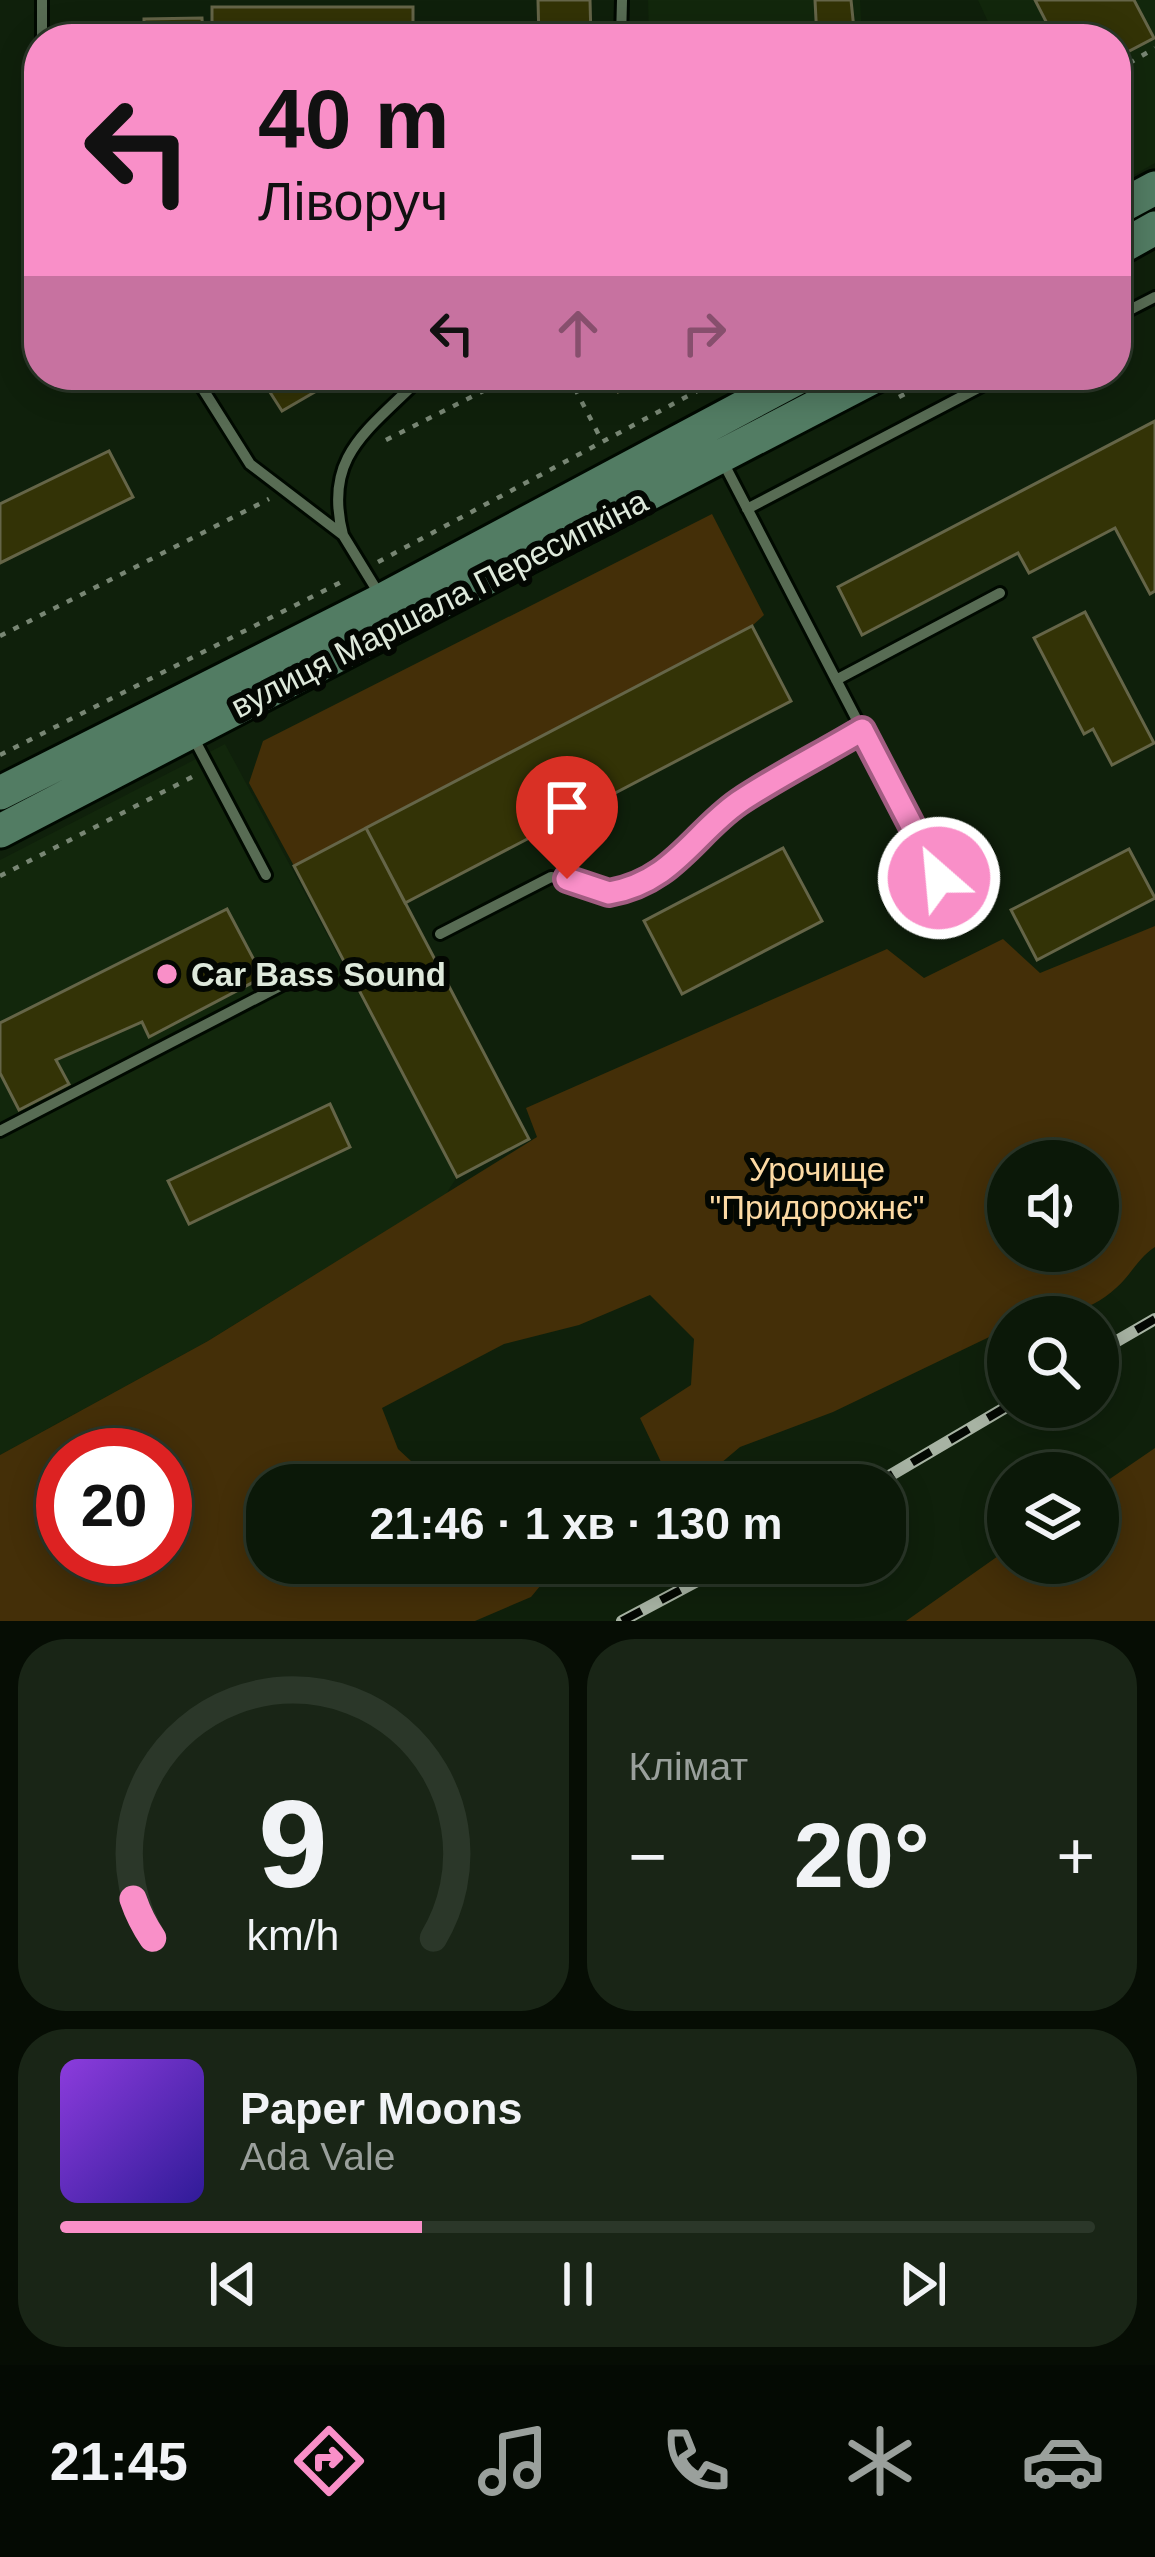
<!DOCTYPE html>
<html lang="uk">
<meta charset="utf-8">
<style>
body{margin:0;font-family:Arial,sans-serif;background:#192516;color:#f1f3f6;height:100vh;display:flex;flex-direction:column;font-size:45px;white-space:nowrap}
*{box-sizing:border-box;margin:0}
p{font-size:39px;color:#9aa09c}
.icon{flex:none;width:66px;height:66px;fill:none;stroke:currentColor;stroke-width:2;stroke-linecap:round;stroke-linejoin:round}
.map{position:relative;height:1621px;overflow:hidden}
.drawer{display:flex;flex-direction:column;gap:18px;padding:18px;background:#060d04;flex:1}
.drawer>*{flex:none}
.top-card{position:absolute;left:24px;top:24px;width:1107px;height:366px;border-radius:48px;box-shadow:0 6px 30px #0003,0 0 0 3px #2b3729;background:#f98fc8;color:#111;overflow:hidden}
.tools{position:absolute;left:987px;top:1140px;display:grid;gap:24px}
.tools a{display:grid;place-items:center;width:132px;height:132px;border-radius:50%;background:#0b1808;box-shadow:0 6px 30px #0003,0 0 0 3px #2b3729;font-size:60px}
.speed{position:absolute;left:36px;top:1428px;display:flex;gap:24px;font-size:60px;font-weight:700;text-align:center}
.speed>*{display:grid;place-content:center;width:156px;height:156px;border-radius:50%;background:#0b1808;box-shadow:0 6px 30px #0003,0 0 0 3px #2b3729;line-height:1}
.speed .limit{border:18px solid #d22;background:#fff;color:#111}
.pin{position:absolute;display:grid;place-items:center;width:102px;height:102px;color:#fff;margin:-123px -51px;border-radius:50% 50% 50% 0;rotate:-45deg;box-shadow:0 0 12px #0007}
.pin .icon{rotate:45deg}
.me{position:absolute;width:132px;margin:-66px;rotate:333deg;stroke-linejoin:round;filter:drop-shadow(0 0 9px #0008)}
.turn{display:flex;align-items:center;gap:42px;height:252px;padding:0 36px;font-size:54px}
.turn .icon{width:156px;height:156px;stroke-width:2.5}
.turn b{display:block;font-size:84px;line-height:102px}
.lanes{display:flex;align-items:center;height:114px;padding:0 36px;background:#0003;justify-content:center;gap:60px;direction:ltr}
.lanes .off{opacity:.35}
.big{font-size:90px;font-weight:800;line-height:1.1}
.drawer .widget{flex:1;display:flex;flex-direction:column;justify-content:center;gap:18px;min-width:0;padding:0 42px;border-radius:48px;background:#192516}
.drawer .dial{align-items:center;gap:0}
.dial svg{height:312px;overflow:visible;fill:none;stroke:#2b3729;stroke-width:7;stroke-linecap:round;text-anchor:middle}
.dial text{fill:#f1f3f6;stroke:none}
.song{display:flex;align-items:center;gap:36px}
.cover{width:144px;height:144px;border-radius:18px;background:linear-gradient(135deg,hsl(270 70% 55%),hsl(250 70% 35%))}
.played{height:12px;border-radius:6px;background:linear-gradient(90deg,#f98fc8 35%,#2b3729 35%)}
.keys{display:flex;justify-content:space-around;direction:ltr}
.heat{display:flex;justify-content:space-between;align-items:center;font-size:66px;direction:ltr}
.drawer .tiles{flex:1;display:grid;gap:18px;grid-template-columns:1fr 1fr}
.widget:last-child{grid-column:span 2}
.trip{position:absolute;left:246px;top:1464px;width:660px;height:120px;border-radius:48px;background:#0b1808;box-shadow:0 6px 30px #0003,0 0 0 3px #2b3729;font-weight:800;line-height:120px;text-align:center}
.dock{display:flex;height:192px;justify-content:space-around;align-items:center;background:#040a03;color:#9aa09c}
.dock .icon{width:84px;height:84px}
.dock .current{color:#f98fc8}
.dock b{font-size:54px;color:#f1f3f6}
.map>svg:first-child{display:block}
.built{fill:#12270c}
.green{fill:#442f08;fill-rule:evenodd}
.building{fill:#333306;stroke:#656548;stroke-width:3}
.lines{fill:none;stroke-linecap:round;stroke-linejoin:round}
.lane-casing{stroke:#000900;stroke-width:16}
.secondary-casing{stroke:#000900;stroke-width:39}
.path{stroke:#788674;stroke-width:4.5;stroke-dasharray:6 9;stroke-linecap:butt}
.lane{stroke:#586c54;stroke-width:10}
.secondary{stroke:#527c63;stroke-width:33}
.rail-casing{stroke:#a7b3a3;stroke-width:12}
.rail{stroke:#030702;stroke-width:8;stroke-dasharray:22;stroke-linecap:butt}
.route-casing{stroke:#a25d82;stroke-width:30}
.route{stroke:#f98fc8;stroke-width:21}
.poi-dot{fill:#f98fc8;stroke:#030702;stroke-width:4.5}
.labels{text-anchor:middle;stroke-width:12;stroke-linejoin:round;paint-order:stroke}
.street-label{font-size:33px;fill:#dee9db;stroke:#030702}
.poi-label{font-size:33px;font-weight:bold;fill:#dee9db;stroke:#030702;text-anchor:start}
.park-label{font-size:33px;fill:#fddaa4;stroke:#030702}
</style>
<div class="map">
<svg width="1155" height="1621" viewBox="0 0 1155 1621">
<rect width="100%" height="100%" fill="#0f200b"/>
<path class="built" d="M648,0h212l2,39h-213z
M978,0h177v163l-39,22v-146h-120z
M225,744l232,433 -11,17 -238,147 -208,114v-595z"/>
<path class="green" d="M712,514l52,101 -12,11 -458,240 -45,-83 14,-42z
M1155,926v321c-18,12 -24,28 -39,41 -31,29 -69,29 -108,29v11l-175,84 -93,35 -45,38h-23l-32,-67 51,-33 3,-46 -44,-44 -71,30 -75,19 -122,64 16,41 39,36h-170v78h292l-28,34 -56,24h-475v-166l208,-114 329,-204 -11,-29 361,-159 37,29 79,-39 37,34zM1008,1161h90v90h-90zM63,1455h102v102h-102z
M1155,1448v173h-249l102,-72v14h90v-76z"/>
<path class="building" d="M538,0h52l1,39h-52z
M815,0h36l4,39h-38z
M1035,0h99l20,38 -38,20v-19h-61z
M212,7h201v32h-201z
M202,18l1,21h-59v-20z
M259,375h85l-62,36z
M609,375h43l-34,17z
M1155,421v170l-5,3 -35,-66 -86,45 -11,-20 -156,82 -24,-48z
M109,451l24,46 -133,66v-59z
M1085,612l69,131 -42,22 -19,-36 -9,5 -50,-96z
M752,626l39,75 -386,202 -39,-75z
M366,828l163,311 -72,38 -163,-311z
M783,848l39,73 -140,73 -38,-73z
M1129,849l26,49 -118,62 -26,-50z
M227,909l36,68 -114,60 -7,-15 -86,38 13,24 -50,26 -19,-37v-50z
M330,1104l20,43 -161,77 -21,-43z"/>
<g class="lines">
<g class="lane-casing">
<path id="lane" d="M42,0v39
M621,39l1,-39
M1116,317l39,-20
M194,375l56,89 93,71 38,62
M723,462l216,416
M747,509l256,-134
M343,535c-21,-81 27,-105 80,-160
M836,680l164,-87
M192,735l74,140
M440,934l111,-57 69,14 61,-32 55,-55 126,-74
M0,1131l284,-147"/>
</g>
<g class="secondary-casing">
<path id="secondary" d="M1116,209l39,-21
M1116,250l39,-22
M0,793l382,-193 421,-225
M0,831l877,-456"/>
</g>
<path class="path" d="M1116,71l39,-23
M568,375l34,66
M899,397l42,-22
M386,440l129,-65
M378,562l349,-187
M0,636l269,-137
M0,755l347,-176
M0,876l194,-100"/>
<use href="#lane" class="lane"/>
<use href="#secondary" class="secondary"/>
<g class="rail-casing">
<path id="rail" d="M1098,1352l57,-33
M874,1485l134,-79
M622,1621l109,-58"/>
</g>
<use href="#rail" class="rail"/>
</g>
<g class="lines">
<g class="route-casing">
<path id="route" d="M567,879l42,14c64,-11 85,-60 130,-91 39,-26 83,-48 123,-72l77,148"/>
</g>
<use href="#route" class="route"/>
</g>
<circle class="poi-dot" cx="167" cy="974" r="12"/>
<g class="labels">
<g class="street-label">
<text transform="translate(439 603) rotate(-27)" y="12">вулиця Маршала Пересипкіна</text>
</g>
<g class="poi-label">
<text x="191" y="986">Car Bass Sound</text>
</g>
<g class="park-label">
<text x="817" y="1181">Урочище<tspan x="817" dy="38">"Придорожнє"</tspan></text>
</g>
</g>
</svg>
<div class="tools">
<a><svg class="icon" aria-label="sound" viewBox="0 0 24 24"><path d="M4 9h4l5-4v14l-5-4H4zM17 9q2 3 0 6"/></svg></a>
<a><svg class="icon" aria-label="search" viewBox="0 0 24 24"><circle cx="10" cy="10" r="6"/><path d="M15 15l6 6"/></svg></a>
<a><svg class="icon" aria-label="layers" viewBox="0 0 24 24"><path d="M12 4l9 5-9 5-9-5zM3 14l9 5 9-5"/></svg></a>
</div>
<div class="speed"><div class="limit">20</div></div>
<div class="pin" style="left:567px;top:879px;background:#d93025"><svg class="icon" aria-label="arrive" viewBox="0 0 24 24"><path d="M6 21V4h12l-3 4 3 4H6"/></svg></div>
<svg class="me" style="left:939px;top:878px" viewBox="-20 -20 40 40"><circle r="17" fill="#f98fc8" stroke="#fff" stroke-width="3"/><path d="M0-11L8 9 0 5-8 9z" fill="#fff"/></svg>
<div class="trip">21:46 · 1 хв · 130 m</div>
<div class="top-card">
<div class="turn"><svg class="icon" aria-label="left" viewBox="0 0 24 24"><path d="M17 20v-9H6M10 6l-5 5 5 5"/></svg><div><b>40 m</b>Ліворуч</div></div>
<div class="lanes"><svg class="icon" aria-label="left" viewBox="0 0 24 24"><path d="M17 20v-9H6M10 6l-5 5 5 5"/></svg><svg class="icon off" aria-label="ahead" viewBox="0 0 24 24"><path d="M12 20V5M6 11l6-6 6 6"/></svg><svg class="icon off" aria-label="right" viewBox="0 0 24 24"><path d="M7 20v-9h11M14 6l5 5-5 5"/></svg></div>
</div>
</div>
<section class="drawer">
<div class="tiles">
<div class="widget dial"><svg viewBox="0 0 100 80">
<path d="M14 69A42 42 0 1 1 86 69"/>
<path d="M14 69A42 42 0 0 1 9 59" stroke="#f98fc8"/>
<text x="50" y="56" font-size="32" font-weight="700">9</text>
<text x="50" y="72" font-size="11">km/h</text>
</svg></div>
<div class="widget"><p>Клімат</p>
<div class="heat"><a>−</a><b class="big">20°</b><a>+</a></div>
</div>
<div class="widget">
<div class="song"><i class="cover"></i><div><b>Paper Moons</b><p>Ada Vale</p></div></div>
<div class="played"></div>
<div class="keys"><svg class="icon" aria-label="previous" viewBox="0 0 24 24"><path d="M18 5L8 12l10 7zM5 5v14"/></svg><svg class="icon" aria-label="pause" viewBox="0 0 24 24"><path d="M8 5v14M16 5v14"/></svg><svg class="icon" aria-label="next" viewBox="0 0 24 24"><path d="M6 5l10 7-10 7zM19 5v14"/></svg></div>
</div>
</div>
</section>
<nav class="dock">
<b>21:45</b>
<svg class="icon current" aria-label="directions" viewBox="0 0 24 24"><path d="M12 3l9 9-9 9-9-9zM9 14v-3h6M13 9l2 2-2 2"/></svg>
<svg class="icon" aria-label="music" viewBox="0 0 24 24"><path d="M9 18V5l10-2v13"/><circle cx="6" cy="18" r="3"/><circle cx="16" cy="16" r="3"/></svg>
<svg class="icon" aria-label="phone" viewBox="0 0 24 24"><path d="M5 4h4l2 5-3 2q2 4 5 5l2-3 5 2v4C11 20 4 13 5 4z"/></svg>
<svg class="icon" aria-label="climate" viewBox="0 0 24 24"><path d="M12 3v18M4 7l16 10M4 17L20 7"/></svg>
<svg class="icon" aria-label="car" viewBox="0 0 24 24"><path d="M5 17H2v-5l4-1 3-4h7l3 4 3 1v5h-3M9 17h6M6 11h13"/><circle cx="7" cy="17" r="2"/><circle cx="17" cy="17" r="2"/></svg>
</nav>
